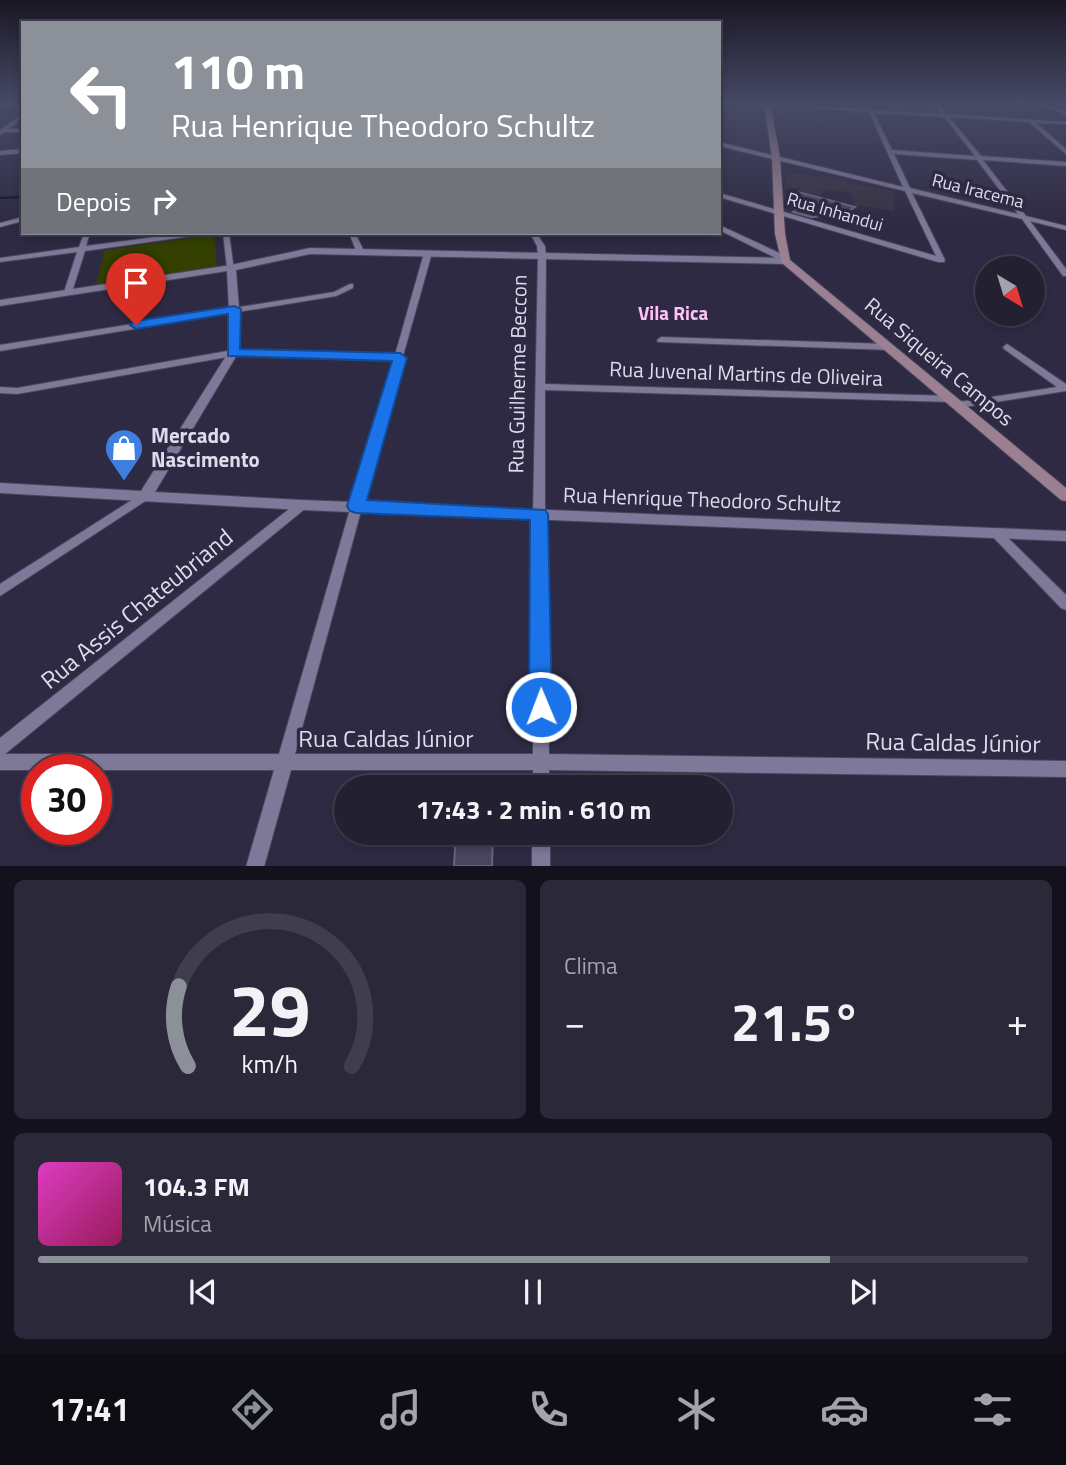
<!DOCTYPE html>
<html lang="pt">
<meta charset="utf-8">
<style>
body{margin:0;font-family:"Titillium Web",sans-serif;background:#2b283a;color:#f1f3f6;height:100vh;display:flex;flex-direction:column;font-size:26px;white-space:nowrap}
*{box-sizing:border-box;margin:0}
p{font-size:23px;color:#a3a3ac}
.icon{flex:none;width:38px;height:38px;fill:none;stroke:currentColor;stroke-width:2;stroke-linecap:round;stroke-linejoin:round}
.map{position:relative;height:866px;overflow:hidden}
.sheet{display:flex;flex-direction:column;gap:14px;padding:14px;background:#13121c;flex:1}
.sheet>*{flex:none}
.top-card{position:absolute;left:21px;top:21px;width:700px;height:214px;border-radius:0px;box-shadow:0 4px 10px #0003,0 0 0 2px #403e4d;background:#8c9099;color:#fff;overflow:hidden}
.needle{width:46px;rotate:142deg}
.controls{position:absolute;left:975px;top:256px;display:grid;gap:14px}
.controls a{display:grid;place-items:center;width:70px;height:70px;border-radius:50%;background:#232032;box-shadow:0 4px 10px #0003,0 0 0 2px #403e4d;font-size:35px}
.speed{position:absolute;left:21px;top:754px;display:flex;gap:14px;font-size:35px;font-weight:700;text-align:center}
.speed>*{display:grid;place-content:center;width:91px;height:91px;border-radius:50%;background:#232032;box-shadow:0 4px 10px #0003,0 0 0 2px #403e4d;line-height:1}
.speed .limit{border:10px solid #d22;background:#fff;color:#111}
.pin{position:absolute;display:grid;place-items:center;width:60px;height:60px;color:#fff;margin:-72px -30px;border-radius:50% 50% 50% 0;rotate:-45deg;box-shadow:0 0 7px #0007}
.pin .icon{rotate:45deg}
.me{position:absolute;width:77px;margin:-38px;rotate:359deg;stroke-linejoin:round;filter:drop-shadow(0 0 5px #0008)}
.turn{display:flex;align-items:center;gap:24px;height:147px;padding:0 35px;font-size:32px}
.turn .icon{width:91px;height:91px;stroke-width:2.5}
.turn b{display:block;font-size:49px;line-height:60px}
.then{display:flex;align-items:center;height:66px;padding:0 35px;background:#0003;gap:14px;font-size:26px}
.big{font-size:52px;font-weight:700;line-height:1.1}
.sheet .tile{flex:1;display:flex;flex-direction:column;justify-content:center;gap:10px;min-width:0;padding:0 24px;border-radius:10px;background:#2b283a}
.sheet .dial{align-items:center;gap:0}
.dial svg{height:182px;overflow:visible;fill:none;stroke:#403e4d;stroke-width:7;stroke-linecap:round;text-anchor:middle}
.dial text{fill:#f1f3f6;stroke:none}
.song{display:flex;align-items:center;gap:21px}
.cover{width:84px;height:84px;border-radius:10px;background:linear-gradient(135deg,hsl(310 70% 55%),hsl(330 70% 35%))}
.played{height:7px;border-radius:4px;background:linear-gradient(90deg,#8c9099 80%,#403e4d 80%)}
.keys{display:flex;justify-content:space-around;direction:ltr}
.heat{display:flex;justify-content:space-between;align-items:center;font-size:38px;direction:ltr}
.sheet .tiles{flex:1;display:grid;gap:14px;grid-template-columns:1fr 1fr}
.tile:last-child{grid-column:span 2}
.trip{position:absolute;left:334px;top:775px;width:399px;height:70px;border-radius:35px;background:#232032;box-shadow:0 4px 10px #0003,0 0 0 2px #403e4d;font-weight:700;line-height:70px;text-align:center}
.tab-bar{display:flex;height:112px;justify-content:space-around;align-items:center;background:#0e0d14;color:#a3a3ac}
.tab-bar .icon{width:49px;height:49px}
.tab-bar .active{color:#8c9099}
.tab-bar b{font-size:32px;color:#f1f3f6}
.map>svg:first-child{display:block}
.built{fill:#362f4f}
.education{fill:#383243}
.green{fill:#344000}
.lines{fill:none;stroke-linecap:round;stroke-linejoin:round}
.stream{stroke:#051719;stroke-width:2}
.building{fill:#49445f;stroke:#686381;stroke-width:2}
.minor-casing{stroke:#4a465c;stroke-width:2}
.tertiary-casing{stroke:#4a465c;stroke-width:2}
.secondary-casing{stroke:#4a465c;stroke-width:2}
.minor{fill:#7e7998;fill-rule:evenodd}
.tertiary{fill:#7e7998;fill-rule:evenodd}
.secondary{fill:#9b8092;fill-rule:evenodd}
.route{fill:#1a73e8;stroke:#114b97;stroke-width:2}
.labels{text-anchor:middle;stroke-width:7;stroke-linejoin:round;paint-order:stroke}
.far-street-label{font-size:18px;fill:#dddbec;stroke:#2f2a43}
.far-neighbourhood-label{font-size:19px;font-weight:bold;fill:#fec1f8;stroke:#2f2a43}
.street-label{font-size:21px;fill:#dddbec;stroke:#2f2a43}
.poi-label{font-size:21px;font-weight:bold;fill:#dddbec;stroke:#2f2a43;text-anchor:start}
.near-street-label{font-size:24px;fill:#dddbec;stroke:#2f2a43}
</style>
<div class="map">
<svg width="1066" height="867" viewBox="0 0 1066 867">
<rect width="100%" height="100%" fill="#2f2a43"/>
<path class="built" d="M772,106l49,3 4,12 -52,-3z"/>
<path class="education" d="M786,173l59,6 2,4 47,8v20l-40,-6 -3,-13 -29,-2 -2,6 -18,-4v-4h-17z"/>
<path class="green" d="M214,235l3,32 -121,17 9,-34z"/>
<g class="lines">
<path class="stream" d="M0,198l23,-1"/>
</g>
<path class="building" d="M889,103h40l5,8 -45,-3z
M798,192l57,15 -12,8 -32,2 -18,-5 9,-8 -14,-6z
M456,833h37l-1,33h-38z"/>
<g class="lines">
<g class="minor-casing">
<path id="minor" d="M19,103h4v2l-23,3v-2z
M738,103l130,6 -3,-6h4l3,7 69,4 -8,-11h4l9,11 120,8v2l-30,-1 30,26v5l-37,-32 -80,-5 32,39 85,6v4l-83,-6 43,56 40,10v4l-36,-9 36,48v7h-3l-41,-57 -110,-26 33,67 -1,2h-6l-219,-65v-4l217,63 -31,-65 -186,-45v-4l184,45 -34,-75zM874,113l70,4 31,39 -83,-6zM894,154l83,6 41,54 -108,-26z
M1035,103h6l25,9v3z
M23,114v4l-15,11h15v3h-19l-4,3v-5z
M23,149v4l-23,2v-4z
M23,217v4l-23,6v-4z
M719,225l67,31 1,2 -7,2 -61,-30z
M84,233h6l-4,13 100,-13h16l-3,2 -114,16 -13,41 -4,2 -4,-2 13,-40 -77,10v-4l79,-11z
M223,233h6l5,37 -7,-2z
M349,233h6l9,18 -1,2h-6z
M530,233h6l9,13 1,10 -1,128 406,12 5,3 -5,3 -406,-12v124l4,240 517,7v16l-517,-7v18h-16v-18h-242l-27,97h-18l28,-97h-274v-32l298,-236h8l2,3 -2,3 -301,246h274l114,-393 -160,-5 -216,38 -17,-1v-6l17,1 216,-38 162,5 29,-102 4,-2 4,2 -29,103 2,2 -3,2 -107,394h238v-240l5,-258 -1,-10z
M350,284h3v4l-17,8 -336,55v-6l334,-53z
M661,337l229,7 4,3 -4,3 -232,-8 -1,-2z
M1007,344l59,40v7l-108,17 -4,-1 -1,-2 1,-2 4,-1 99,-15 -53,-38 -1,-2z
M146,491l4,1 2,3 -2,3 -150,98v-12z
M997,529l4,2 65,64v15l-5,-2 -68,-71 -2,-3 2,-3z
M532,833h18v34h-18z"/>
</g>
<g class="tertiary-casing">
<path id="tertiary" d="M310,248l475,10 4,3 -4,3 -475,-10 -74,16 3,39 -1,44 -83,139 147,8 764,31v10l-764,-31 -302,-17v-10l141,8 87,-138 1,-44 -2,-38 -227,35v-6l231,-35z"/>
</g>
<g class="secondary-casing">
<path id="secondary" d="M764,103h6l10,55 5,76 5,26 276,228v13l-5,-1 -279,-237 -7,-29 -3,-76z"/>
</g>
<use href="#minor" class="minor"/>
<use href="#tertiary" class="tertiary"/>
<use href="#secondary" class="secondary"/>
</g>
<linearGradient id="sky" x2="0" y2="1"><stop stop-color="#1a1725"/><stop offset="0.46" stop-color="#474a66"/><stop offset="1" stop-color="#474a66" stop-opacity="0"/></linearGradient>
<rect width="1066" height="224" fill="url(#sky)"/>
<path class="route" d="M234,306l7,3 -1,40 160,4 7,5 -40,142 178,10 3,4 4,193 -3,8 -8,3 -9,-3 -3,-8 1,-187 -174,-7 -6,-2 -3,-5 45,-145 -164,-5v-42l-92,15 -6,-4 6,-4z"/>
<defs>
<g id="shop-pin" transform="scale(2.0125)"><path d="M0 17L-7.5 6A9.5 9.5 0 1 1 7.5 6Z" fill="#3f7fe0" stroke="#2f2a43"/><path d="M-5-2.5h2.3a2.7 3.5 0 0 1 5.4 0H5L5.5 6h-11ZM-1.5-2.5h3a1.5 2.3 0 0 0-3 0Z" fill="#fff"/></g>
</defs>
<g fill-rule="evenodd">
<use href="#shop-pin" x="124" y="448"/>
</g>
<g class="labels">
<g class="far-street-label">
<text transform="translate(978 191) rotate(14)" y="6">Rua Iracema</text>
<text transform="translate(835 212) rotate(16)" y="6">Rua Inhandui</text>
</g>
<g class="far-neighbourhood-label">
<text x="673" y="320">Vila Rica</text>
</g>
<g class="street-label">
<text transform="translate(939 362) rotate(40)" y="7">Rua Siqueira Campos</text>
<text transform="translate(518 374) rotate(-89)" y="7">Rua Guilherme Beccon</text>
<text transform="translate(746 374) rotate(2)" y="7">Rua Juvenal Martins de Oliveira</text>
<text transform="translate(702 500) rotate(2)" y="7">Rua Henrique Theodoro Schultz</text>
</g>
<g class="poi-label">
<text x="151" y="443">Mercado<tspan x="151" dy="24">Nascimento</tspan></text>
</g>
<g class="near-street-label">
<text transform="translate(137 609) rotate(-39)" y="8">Rua Assis Chateubriand</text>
<text x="386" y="747">Rua Caldas Júnior</text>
<text transform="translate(953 743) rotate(1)" y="8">Rua Caldas Júnior</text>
</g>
</g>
</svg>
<div class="controls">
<a><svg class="needle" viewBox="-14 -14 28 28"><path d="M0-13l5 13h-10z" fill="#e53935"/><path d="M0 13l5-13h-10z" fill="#a3a3ac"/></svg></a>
</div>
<div class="speed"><div class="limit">30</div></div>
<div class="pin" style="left:136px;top:325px;background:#d93025"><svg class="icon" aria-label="arrive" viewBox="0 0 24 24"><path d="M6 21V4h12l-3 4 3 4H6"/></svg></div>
<svg class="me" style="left:541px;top:707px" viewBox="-20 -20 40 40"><circle r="17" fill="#1a73e8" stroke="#fff" stroke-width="3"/><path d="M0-11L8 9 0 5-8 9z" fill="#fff"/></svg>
<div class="trip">17:43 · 2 min · 610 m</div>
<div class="top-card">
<div class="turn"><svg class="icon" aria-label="left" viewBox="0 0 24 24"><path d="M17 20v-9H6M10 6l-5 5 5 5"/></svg><div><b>110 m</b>Rua Henrique Theodoro Schultz</div></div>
<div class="then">Depois<svg class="icon" aria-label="right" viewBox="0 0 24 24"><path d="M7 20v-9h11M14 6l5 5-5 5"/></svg></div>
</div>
</div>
<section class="sheet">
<div class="tiles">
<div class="tile dial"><svg viewBox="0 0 100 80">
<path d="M14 69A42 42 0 1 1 86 69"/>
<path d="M14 69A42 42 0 0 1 10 34" stroke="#8c9099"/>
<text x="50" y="56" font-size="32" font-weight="700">29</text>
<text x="50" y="72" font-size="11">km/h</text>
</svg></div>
<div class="tile"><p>Clima</p>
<div class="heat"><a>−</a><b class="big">21.5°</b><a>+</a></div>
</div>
<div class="tile">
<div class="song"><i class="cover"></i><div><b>104.3 FM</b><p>Música</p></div></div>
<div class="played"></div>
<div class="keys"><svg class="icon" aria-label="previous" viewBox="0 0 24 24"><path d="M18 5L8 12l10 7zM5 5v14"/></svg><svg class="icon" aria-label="pause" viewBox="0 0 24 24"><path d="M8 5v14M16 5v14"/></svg><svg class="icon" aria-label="next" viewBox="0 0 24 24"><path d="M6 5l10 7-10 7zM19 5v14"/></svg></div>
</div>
</div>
</section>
<nav class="tab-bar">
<b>17:41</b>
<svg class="icon active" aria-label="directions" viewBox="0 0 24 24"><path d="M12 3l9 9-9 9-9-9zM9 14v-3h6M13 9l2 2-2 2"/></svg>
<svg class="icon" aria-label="music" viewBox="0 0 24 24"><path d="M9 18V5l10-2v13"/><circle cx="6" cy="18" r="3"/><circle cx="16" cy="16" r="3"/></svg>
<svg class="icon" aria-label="phone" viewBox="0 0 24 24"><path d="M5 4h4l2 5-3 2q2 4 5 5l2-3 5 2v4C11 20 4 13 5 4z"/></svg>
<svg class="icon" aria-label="climate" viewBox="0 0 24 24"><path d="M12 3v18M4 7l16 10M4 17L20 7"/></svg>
<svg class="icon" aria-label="car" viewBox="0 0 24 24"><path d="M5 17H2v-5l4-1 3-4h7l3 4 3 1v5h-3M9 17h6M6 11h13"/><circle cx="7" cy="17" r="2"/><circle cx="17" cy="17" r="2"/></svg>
<svg class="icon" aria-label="filters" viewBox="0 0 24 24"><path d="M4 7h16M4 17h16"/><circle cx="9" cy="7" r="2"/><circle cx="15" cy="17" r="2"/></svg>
</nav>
